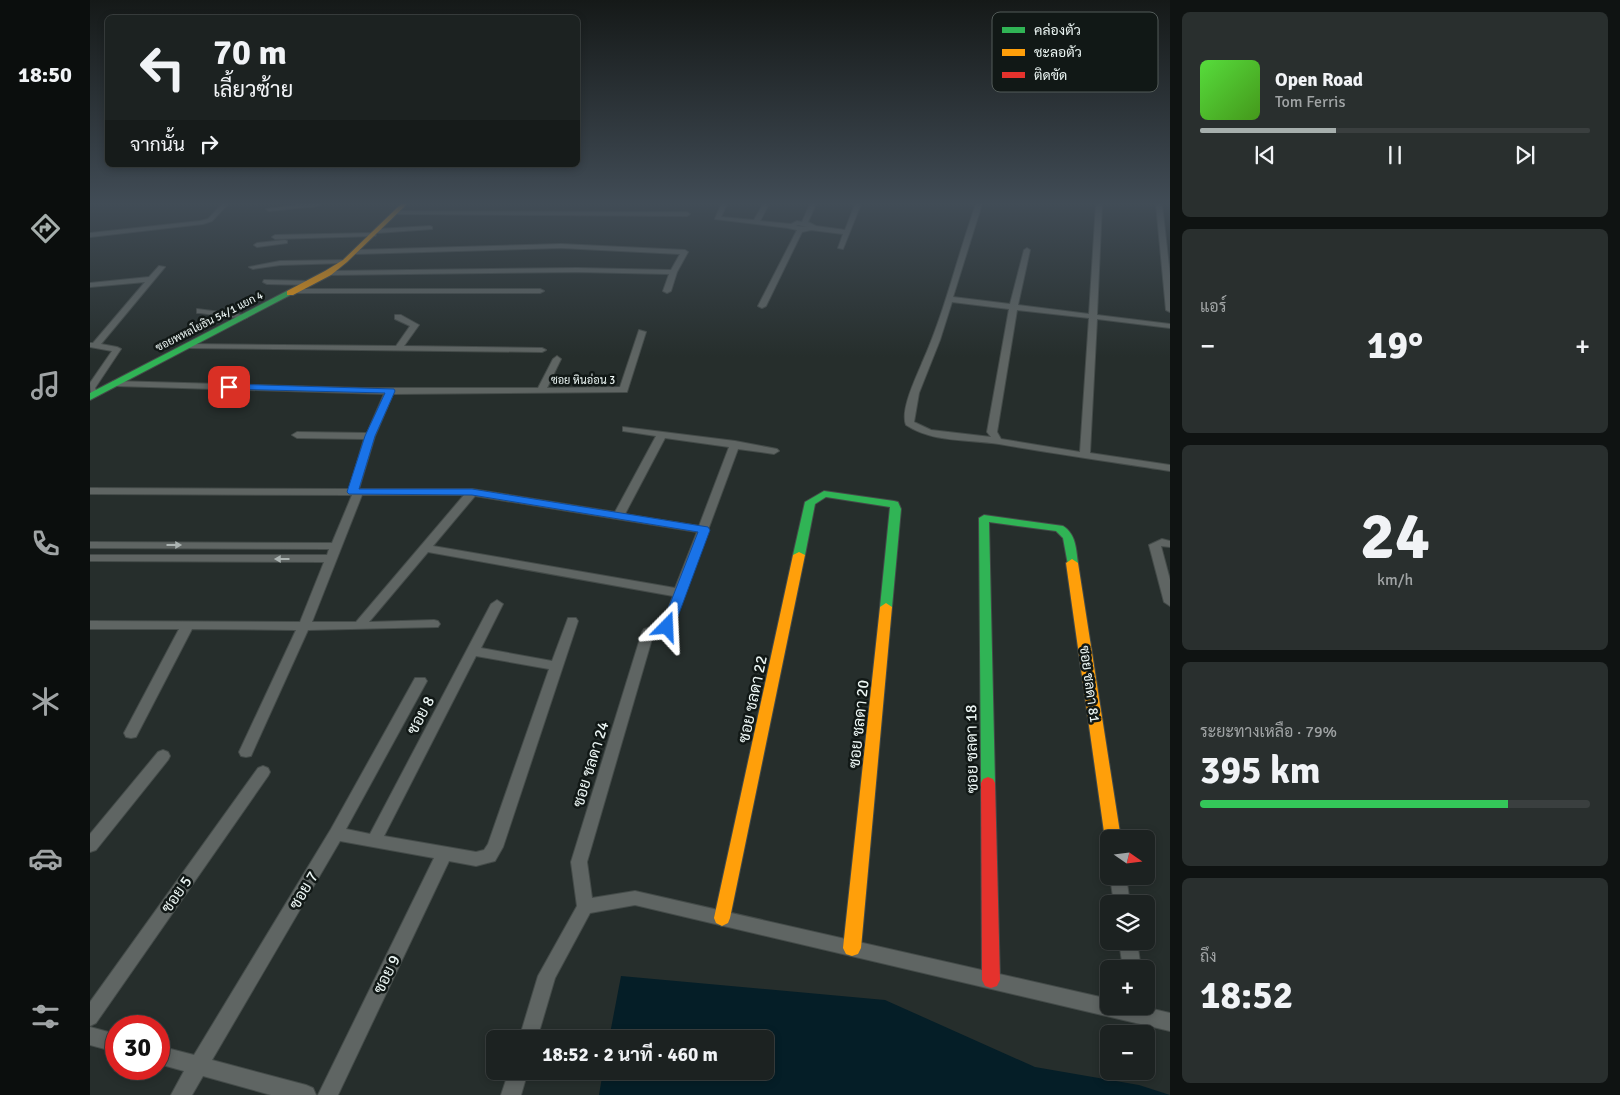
<!DOCTYPE html>
<html lang="th">
<meta charset="utf-8">
<style>
body{margin:0;font-family:Signika,Sarabun,sans-serif;background:#292f2e;color:#f1f3f6;height:100vh;display:flex;flex-direction:column;font-size:19px;white-space:nowrap}
*{box-sizing:border-box;margin:0}
p{font-size:16px;color:#a0a4a5}
.icon{flex:none;width:28px;height:28px;fill:none;stroke:currentColor;stroke-width:2;stroke-linecap:round;stroke-linejoin:round}
.map{position:relative;flex:1;overflow:hidden}
.sheet{display:flex;flex-direction:column;gap:12px;padding:12px;background:#0f1312;width:450px}
.sheet>*{flex:none}
.hud{position:absolute;left:15px;top:15px;width:475px;height:152px;border-radius:8px;box-shadow:0 2px 8px #0003,0 0 0 1px #3a3f3f;background:#1c2221;color:#f1f3f6;overflow:hidden}
.needle{width:32px;rotate:104deg}
.buttons{position:absolute;left:1010px;top:830px;display:grid;gap:10px}
.buttons a{display:grid;place-items:center;width:55px;height:55px;border-radius:8px;background:#1c2221;box-shadow:0 2px 8px #0003,0 0 0 1px #3a3f3f;font-size:25px}
.speed{position:absolute;left:15px;top:1015px;display:flex;gap:10px;font-size:25px;font-weight:700;text-align:center}
.speed>*{display:grid;place-content:center;width:65px;height:65px;border-radius:50%;background:#1c2221;box-shadow:0 2px 8px #0003,0 0 0 1px #3a3f3f;line-height:1}
.speed .limit{border:8px solid #d22;background:#fff;color:#111}
.pin{position:absolute;display:grid;place-items:center;width:42px;height:42px;color:#fff;margin:-21px;border-radius:10px;box-shadow:0 2px 8px #0006}
.me{position:absolute;width:55px;margin:-28px;rotate:21deg;stroke-linejoin:round;filter:drop-shadow(0 0 4px #0008)}
.turn{display:flex;align-items:center;gap:18px;height:105px;padding:0 25px;font-size:22px}
.turn .icon{width:65px;height:65px;stroke-width:2.5}
.turn b{display:block;font-size:35px;line-height:42px}
.then{display:flex;align-items:center;height:48px;padding:0 25px;background:#0003;gap:10px;font-size:19px}
.big{font-size:38px;font-weight:700;line-height:1.1}
.sheet .card{flex:1;display:flex;flex-direction:column;justify-content:center;gap:8px;min-width:0;padding:0 18px;border-radius:8px;background:#292f2e}
.sheet .dial{align-items:center;gap:0}
.dial b{font-size:65px;line-height:1}
.song{display:flex;align-items:center;gap:15px}
.cover{width:60px;height:60px;border-radius:8px;background:linear-gradient(135deg,hsl(110 70% 55%),hsl(100 70% 35%))}
.played{height:5px;border-radius:2px;background:linear-gradient(90deg,#a6afad 35%,#3a3f3f 35%)}
.keys{display:flex;justify-content:space-around;direction:ltr}
.heat{display:flex;justify-content:space-between;align-items:center;font-size:28px;direction:ltr}
.charge{height:8px;border-radius:4px;background:linear-gradient(90deg,#34c759 79%,#3a3f3f 0)}
.trip{position:absolute;left:396px;top:1030px;width:288px;height:50px;border-radius:8px;background:#1c2221;box-shadow:0 2px 8px #0003,0 0 0 1px #3a3f3f;font-weight:700;line-height:50px;text-align:center}
main{display:flex;flex:1;min-height:0}
.menu{display:flex;flex-direction:column;width:90px;justify-content:space-around;align-items:center;background:#0b0e0d;color:#a0a4a5}
.menu .icon{width:35px;height:35px}
.menu .active{color:#a6afad}
.menu b{font-size:22px;color:#f1f3f6}
.map>svg:first-child{display:block}
.water{fill:#051e27}
.lines{fill:none;stroke-linecap:round;stroke-linejoin:round}
.street-casing{stroke:#444b49;stroke-width:2}
.fast-casing{stroke:#444b49;stroke-width:2}
.slow-casing{stroke:#444b49;stroke-width:2}
.jam-casing{stroke:#444b49;stroke-width:2}
.street{fill:#5f6563;fill-rule:evenodd}
.fast{fill:#30b455;fill-rule:evenodd}
.slow{fill:#ff9f0a;fill-rule:evenodd}
.jam{fill:#e5322d;fill-rule:evenodd}
.oneway{fill:#acb4b2}
.route{fill:#1a73e8;stroke:#114b97}
.labels{text-anchor:middle;stroke-width:5;stroke-linejoin:round;paint-order:stroke}
.far-street-label{font-size:11px;fill:#ebf5f3;stroke:#111816}
.street-label{font-size:14px;fill:#ebf5f3;stroke:#111816}
.near-street-label{font-size:16px;fill:#ebf5f3;stroke:#111816}
.key{fill:#111816;stroke:#525a58;stroke-width:1}
.key-label{font-size:14px;fill:#ebf5f3}
</style>
<main>
<nav class="menu">
<b>18:50</b>
<svg class="icon active" aria-label="directions" viewBox="0 0 24 24"><path d="M12 3l9 9-9 9-9-9zM9 14v-3h6M13 9l2 2-2 2"/></svg>
<svg class="icon" aria-label="music" viewBox="0 0 24 24"><path d="M9 18V5l10-2v13"/><circle cx="6" cy="18" r="3"/><circle cx="16" cy="16" r="3"/></svg>
<svg class="icon" aria-label="phone" viewBox="0 0 24 24"><path d="M5 4h4l2 5-3 2q2 4 5 5l2-3 5 2v4C11 20 4 13 5 4z"/></svg>
<svg class="icon" aria-label="climate" viewBox="0 0 24 24"><path d="M12 3v18M4 7l16 10M4 17L20 7"/></svg>
<svg class="icon" aria-label="car" viewBox="0 0 24 24"><path d="M5 17H2v-5l4-1 3-4h7l3 4 3 1v5h-3M9 17h6M6 11h13"/><circle cx="7" cy="17" r="2"/><circle cx="17" cy="17" r="2"/></svg>
<svg class="icon" aria-label="filters" viewBox="0 0 24 24"><path d="M4 7h16M4 17h16"/><circle cx="9" cy="7" r="2"/><circle cx="15" cy="17" r="2"/></svg>
</nav>
<div class="map">
<svg width="1080" height="1095" viewBox="0 0 1080 1095">
<rect width="100%" height="100%" fill="#262e2c"/>
<path class="water" d="M531,976l264,24 150,67 104,18 31,10h-571l4,-24h162v-32h-156z"/>
<g class="lines">
<g class="street-casing">
<path id="street" d="M132,204h6l-16,17 -9,3 -113,13v-4l110,-12 8,-2z
M213,204h18l-3,2 -49,5 -3,-2z
M631,204h6l-6,13 33,3 9,-16h6l-9,17 31,3 6,-3 5,1 8,-18h6l-8,18 8,4 29,4 10,-26h6l-18,45 -5,-1 5,-14 -32,-4 -9,2 -36,74 -4,2 -4,-2 39,-76 -9,-2 -73,-9zM708,225l9,2 -11,-1z
M886,204h6l-29,93 57,7 14,-54 3,-2 3,2 -12,55 71,9 7,-110h6l-5,111 73,9v4l-73,-9 -7,134 80,12v6c-57,-9 -114,-17 -171,-27 -31,-5 -66,-1 -93,-19 -6,-15 10,-47 16,-62 23,-51 35,-106 54,-159zM862,302l57,7 -22,123 4,5 -60,-7 -17,-8 5,-29 21,-53zM927,310l72,8 -9,134 -79,-13 -4,-7z
M1066,204h6l8,71v37l-4,-2z
M305,211l292,1 3,2 -3,2 -294,-2v-2z
M340,226l2,1v2l-55,4 -3,-2 3,-2z
M283,233l3,2 -1,1 -100,3 -3,-2 3,-2z
M195,240l2,1v2l-30,4 -3,-2 3,-2z
M471,244l124,6 3,2 -11,20 -6,19 -4,2 -4,-2 6,-17 -92,-2 -249,3 -4,-2 4,-2 249,-3 94,2 9,-16 -119,-6 -206,6 -3,-2 3,-2z
M257,260l1,1 -3,2 -65,2 -27,4 -4,-2 31,-6z
M69,266l6,1 -64,77 16,3 4,2 -26,39 3,6 -1,2h-6l-1,-13 22,-32 -22,-4v-4h3l52,-61 -55,5v-4l59,-6z
M174,280l47,1 4,2 -4,2 -44,-1 -4,-2z
M202,289h248l4,2 -4,2h-245l-4,-2z
M107,309l47,6 4,2 -4,2 -44,-6h-3z
M305,315h6l18,10 -15,21 138,2 4,2 -4,2 -354,-4 -4,-2 4,-2 208,2 14,-20 -15,-7z
M549,330l7,2 -19,60 -234,2 -18,42 -16,53h113l143,23 41,-76 -33,-5v-4l112,14 42,8 2,2 -5,3 -36,-5 -67,181h-8l-2,-3 12,-31 -245,-44 -59,70 65,-2 4,1 2,3 -2,3 -130,3 -57,126 -5,1 -5,-1 -2,-4 57,-122 -104,-1 -56,108 -5,1 -5,-1 -2,-4 55,-104h-89v-8l210,1 24,-60 -234,-1v-6h237l2,-6 -239,-1v-6l242,1 20,-48 -262,-1v-6l259,1 15,-50 -67,-1 -5,-3 5,-3 70,1 17,-39 -268,-8 -4,-3 1,-2 249,7h176l15,-29 4,-3 4,3 -14,29 73,-1zM575,438l64,9 -30,79 -74,-12zM272,495h102l-108,127h-44zM385,496l222,36 -22,56 -242,-42z
M1072,539l8,2v6l-9,-1 9,34v26l-6,-4 -15,-57z
M407,600l6,4 -22,44 71,13 16,-43h8l2,3 -75,226 -8,14 -19,5 -27,-5 -111,234h-20l116,-237 -94,-17 -128,219 94,25 7,3 3,7h-45l-68,-19 -11,19h-21l13,-24 -25,-7v-18l35,9 137,-226 84,-151h10l2,3 -81,148 24,5 121,-230zM386,656l73,13 -61,175 -4,6 -8,2 -92,-16z
M558,628l4,1 2,3 -67,230 5,36 43,-7 474,108v7h31l30,7v18l-535,-126 -45,8 -35,65 -18,61h-18l19,-63 39,-70 -6,-44 71,-230 2,-3z
M73,750l5,2 2,4 -2,4 -72,90 -6,2v-18l68,-82z
M173,766l5,2 2,4 -2,4 -172,247 -6,3v-24l168,-234z
M1020,876h16l4,28h-16z
M1029,941h18l4,28h-18z
M0,1027l26,7v18l-26,-7z
M419,1071h19l-7,24h-20z"/>
</g>
<g class="fast-casing">
<path id="fast" d="M197,291l7,2 -204,107v-7z
M734,491l70,10 4,1 3,7 -9,98 -2,3h-8l-2,-3 10,-100 -64,-10 -11,7 -10,51 -6,3 -6,-3 12,-53z
M894,515l79,11c13,8 13,23 15,37l-2,2h-8l-5,-27 -7,-7 -67,-9 6,261 -2,4 -5,2 -5,-2 -2,-4 -2,-265z"/>
</g>
<g class="slow-casing">
<path id="slow" d="M311,204h6l-60,58 -16,13 -38,20h-6v-4l38,-20 18,-11z
M709,552l6,3 -75,363 -2,5 -6,3 -6,-3 -2,-5 79,-363z
M982,559l6,4 43,276h-12v5l-4,-5 -39,-276z
M796,603l6,4 -31,341 -3,6 -6,2 -6,-2 -3,-6 37,-341z"/>
</g>
<g class="jam-casing">
<path id="jam" d="M898,777l5,2 2,4 5,197 -3,6 -6,2 -6,-2 -3,-6 -1,-197 2,-4z"/>
</g>
<use href="#street" class="street"/>
<use href="#fast" class="fast"/>
<use href="#slow" class="slow"/>
<use href="#jam" class="jam"/>
</g>
<defs><path id="oneway-solid" d="M-6-.8H1V-3.2L6.5 0L1 3.2V.8H-6Z" transform="scale(1.25)"/></defs>
<g class="oneway">
<use href="#oneway-solid" transform="translate(84 545)"/>
<use href="#oneway-solid" transform="translate(192 559) rotate(-180)"/>
</g>
<linearGradient id="sky" x2="0" y2="1"><stop stop-color="#151918"/><stop offset="0.57" stop-color="#414c56"/><stop offset="1" stop-color="#414c56" stop-opacity="0"/></linearGradient>
<rect width="1080" height="357" fill="url(#sky)"/>
<path class="route" d="M139,384l165,5 1,2 -20,45 -16,53h113l236,38 2,3 -36,97 -7,4 -6,-4 37,-95 -226,-37 -123,-1 -2,-2 18,-56 20,-43 -159,-4 -1,-2z"/>
<g class="labels">
<g class="far-street-label">
<text transform="translate(119 321) rotate(-27)" y="4">ซอยพหลโยธิน 54/1 แยก 4</text>
<text x="493" y="384">ซอย หินอ่อน 3</text>
</g>
<g class="street-label">
<text transform="translate(1000 684) rotate(82)" y="5">ซอย ชลดา 81</text>
</g>
<g class="near-street-label">
<text transform="translate(662 699) rotate(-78)" y="6">ซอย ชลดา 22</text>
<text transform="translate(330 715) rotate(-62)" y="6">ซอย 8</text>
<text transform="translate(768 724) rotate(-84)" y="6">ซอย ชลดา 20</text>
<text transform="translate(881 749) rotate(-91)" y="6">ซอย ชลดา 18</text>
<text transform="translate(500 764) rotate(-73)" y="6">ซอย ชลดา 24</text>
<text transform="translate(213 890) rotate(-59)" y="6">ซอย 7</text>
<text transform="translate(86 894) rotate(-55)" y="6">ซอย 5</text>
<text transform="translate(296 974) rotate(-64)" y="6">ซอย 9</text>
</g>
</g>
<rect x="902" y="12" width="166" height="80" rx="8" class="key"/>
<rect x="912" y="27" width="23" height="6" fill="#30b455"/>
<rect x="912" y="49" width="23" height="7" fill="#ff9f0a"/>
<rect x="912" y="72" width="23" height="6" fill="#e5322d"/>
<g class="key-label">
<text x="944" y="35">คล่องตัว</text>
<text x="944" y="57">ชะลอตัว</text>
<text x="944" y="80">ติดขัด</text>
</g>
</svg>
<div class="buttons">
<a><svg class="needle" viewBox="-14 -14 28 28"><path d="M0-13l5 13h-10z" fill="#e53935"/><path d="M0 13l5-13h-10z" fill="#a0a4a5"/></svg></a>
<a><svg class="icon" aria-label="layers" viewBox="0 0 24 24"><path d="M12 4l9 5-9 5-9-5zM3 14l9 5 9-5"/></svg></a>
<a>+</a>
<a>−</a>
</div>
<div class="speed"><div class="limit">30</div></div>
<div class="pin" style="left:139px;top:387px;background:#d93025"><svg class="icon" aria-label="arrive" viewBox="0 0 24 24"><path d="M6 21V4h12l-3 4 3 4H6"/></svg></div>
<svg class="me" style="left:577px;top:627px" viewBox="-20 -20 40 40"><path d="M0-17L14 15 0 8-14 15z" fill="#1a73e8" stroke="#fff" stroke-width="4"/></svg>
<div class="trip">18:52 · 2 นาที · 460 m</div>
<div class="hud">
<div class="turn"><svg class="icon" aria-label="left" viewBox="0 0 24 24"><path d="M17 20v-9H6M10 6l-5 5 5 5"/></svg><div><b>70 m</b>เลี้ยวซ้าย</div></div>
<div class="then">จากนั้น<svg class="icon" aria-label="right" viewBox="0 0 24 24"><path d="M7 20v-9h11M14 6l5 5-5 5"/></svg></div>
</div>
</div>
<section class="sheet">
<div class="card">
<div class="song"><i class="cover"></i><div><b>Open Road</b><p>Tom Ferris</p></div></div>
<div class="played"></div>
<div class="keys"><svg class="icon" aria-label="previous" viewBox="0 0 24 24"><path d="M18 5L8 12l10 7zM5 5v14"/></svg><svg class="icon" aria-label="pause" viewBox="0 0 24 24"><path d="M8 5v14M16 5v14"/></svg><svg class="icon" aria-label="next" viewBox="0 0 24 24"><path d="M6 5l10 7-10 7zM19 5v14"/></svg></div>
</div>
<div class="card"><p>แอร์</p>
<div class="heat"><a>−</a><b class="big">19°</b><a>+</a></div>
</div>
<div class="card dial"><b>24</b><p>km/h</p></div>
<div class="card"><p>ระยะทางเหลือ · 79%</p><b class="big">395 km</b><div class="charge"></div></div>
<div class="card"><p>ถึง</p><b class="big">18:52</b></div>
</section>
</main>
